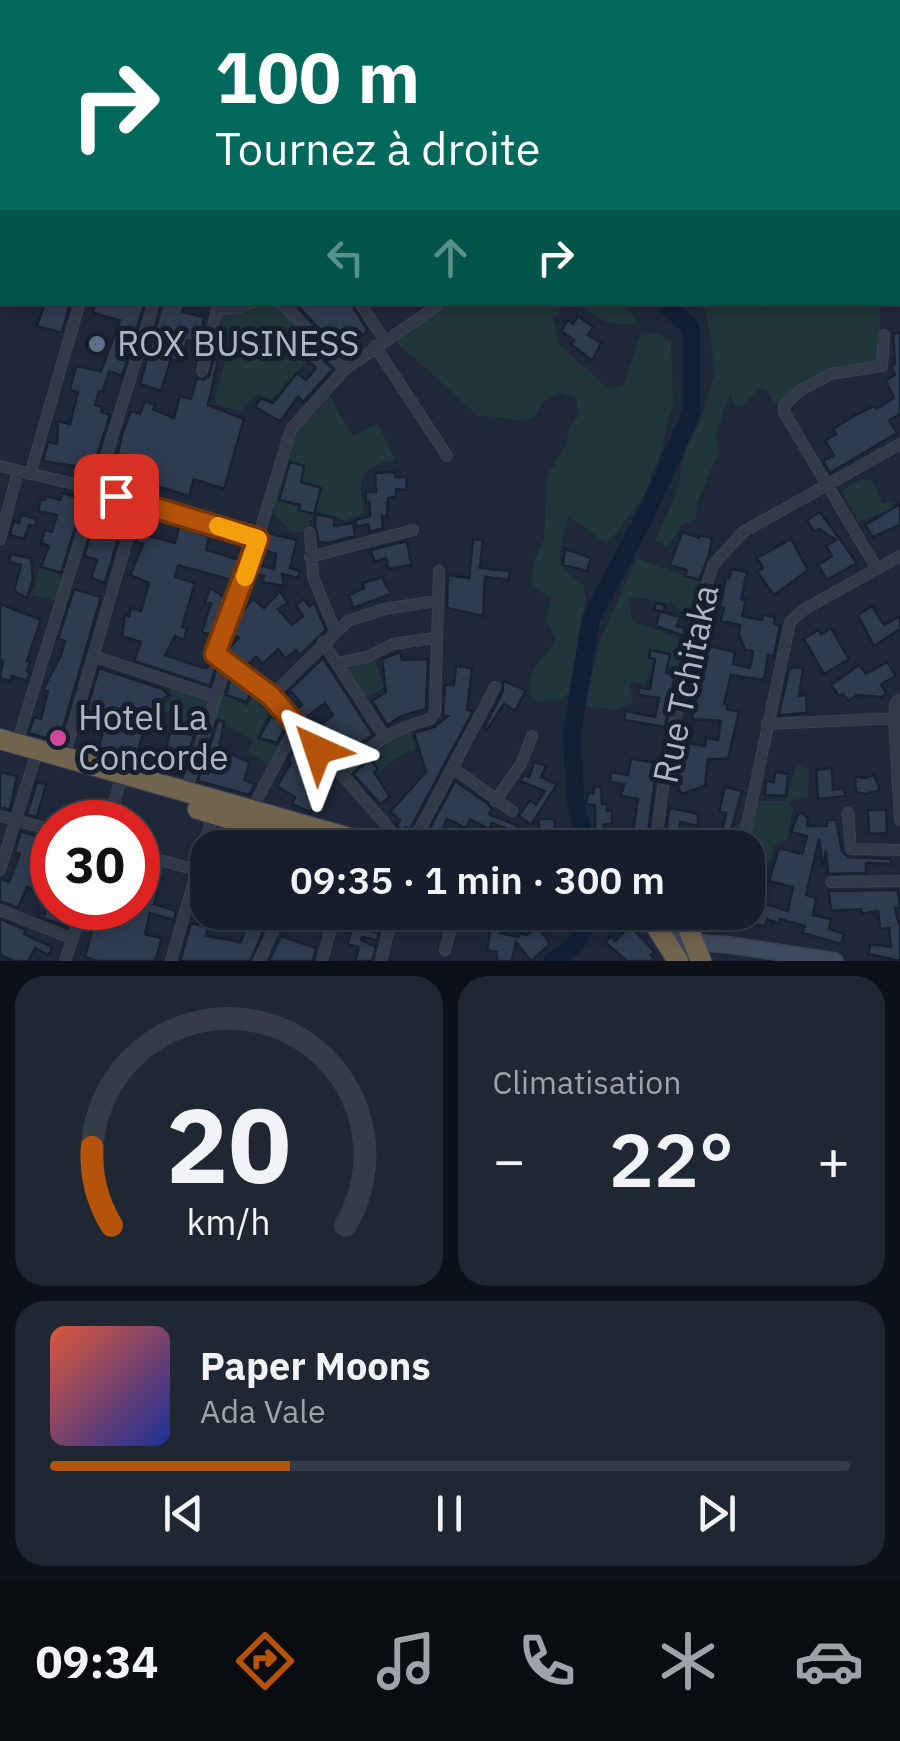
<!DOCTYPE html>
<html lang="fr">
<meta charset="utf-8">
<style>
body{margin:0;font-family:"IBM Plex Sans",sans-serif;background:#1f2733;color:#f1f3f6;height:100vh;display:flex;flex-direction:column;font-size:38px;white-space:nowrap}
*{box-sizing:border-box;margin:0}
p{font-size:32px;color:#9ea2a9}
.icon{flex:none;width:55px;height:55px;fill:none;stroke:currentColor;stroke-width:2;stroke-linecap:round;stroke-linejoin:round}
.map{position:relative;height:961px;overflow:hidden}
.side{display:flex;flex-direction:column;gap:15px;padding:15px;background:#0c1018;flex:1}
.side>*{flex:none}
.guide{position:absolute;left:0px;top:0px;width:900px;height:305px;box-shadow:0 5px 15px #0003,0 0 0 2px #353c47;background:#00695c;color:#fff;overflow:hidden}
.speed{position:absolute;left:30px;top:800px;display:flex;gap:20px;font-size:50px;font-weight:700;text-align:center}
.speed>*{display:grid;place-content:center;width:130px;height:130px;border-radius:50%;background:#161e2b;box-shadow:0 5px 15px #0003,0 0 0 2px #353c47;line-height:1}
.speed .limit{border:15px solid #d22;background:#fff;color:#111}
.pin{position:absolute;display:grid;place-items:center;width:85px;height:85px;color:#fff;margin:-42px;border-radius:20px;box-shadow:0 5px 15px #0006}
.me{position:absolute;width:110px;margin:-55px;rotate:318deg;stroke-linejoin:round;filter:drop-shadow(0 0 8px #0008)}
.turn{display:flex;align-items:center;gap:35px;height:210px;padding:0 50px;font-size:45px}
.turn .icon{width:130px;height:130px;stroke-width:2.5}
.turn b{display:block;font-size:70px;line-height:85px}
.lanes{display:flex;align-items:center;height:95px;padding:0 50px;background:#0003;justify-content:center;gap:50px;direction:ltr}
.lanes .off{opacity:.35}
.big{font-size:75px;font-weight:600;line-height:1.1}
.side .widget{flex:1;display:flex;flex-direction:column;justify-content:center;gap:15px;min-width:0;padding:0 35px;border-radius:30px;background:#1f2733}
.side .dial{align-items:center;gap:0}
.dial svg{height:260px;overflow:visible;fill:none;stroke:#353c47;stroke-width:7;stroke-linecap:round;text-anchor:middle}
.dial text{fill:#f1f3f6;stroke:none}
.song{display:flex;align-items:center;gap:30px}
.cover{width:120px;height:120px;border-radius:15px;background:linear-gradient(135deg,hsl(10 70% 55%),hsl(230 70% 35%))}
.played{height:10px;border-radius:5px;background:linear-gradient(90deg,#b45309 30%,#353c47 30%)}
.keys{display:flex;justify-content:space-around;direction:ltr}
.heat{display:flex;justify-content:space-between;align-items:center;font-size:55px;direction:ltr}
.side .tiles{flex:1;display:grid;gap:15px;grid-template-columns:1fr 1fr}
.widget:last-child{grid-column:span 2}
.trip{position:absolute;left:190px;top:830px;width:575px;height:100px;border-radius:30px;background:#161e2b;box-shadow:0 5px 15px #0003,0 0 0 2px #353c47;font-weight:600;line-height:100px;text-align:center}
.dock{display:flex;height:160px;justify-content:space-around;align-items:center;background:#090c11;color:#9ea2a9}
.dock .icon{width:70px;height:70px}
.dock .selected{color:#b45309}
.dock b{font-size:45px;color:#f1f3f6}
.map>svg:first-child{display:block}
.green{fill:#20363a}
.lines{fill:none;stroke-linecap:round;stroke-linejoin:round}
.river{stroke:#111f37;stroke-width:18}
.building{fill:#2f3c50;stroke:#192130;stroke-width:2.5}
.lane-casing{stroke:#3b4353;stroke-width:8}
.street-casing{stroke:#3b4353;stroke-width:12}
.secondary-casing{stroke:#3b4353;stroke-width:18}
.highway-casing{stroke:#3c4554;stroke-width:22}
.lane{stroke:#323a49;stroke-width:5}
.street{stroke:#323a49;stroke-width:10}
.secondary{stroke:#3f495d;stroke-width:15}
.highway{stroke:#70644e;stroke-width:20}
.route-casing{stroke:#753606;stroke-width:25}
.route{stroke:#b45309;stroke-width:18}
.slow{stroke:#f59e0b;stroke-width:18}
.service-dot{fill:#5c6f8a;stroke:#171f2d;stroke-width:4}
.hotel-dot{fill:#d1479c;stroke:#171f2d;stroke-width:4}
.labels{text-anchor:middle;stroke-width:10;stroke-linejoin:round;paint-order:stroke}
.poi-label{font-size:35px;fill:#acb5c6;stroke:#171f2d;text-anchor:start}
.street-label{font-size:35px;fill:#acb5c6;stroke:#171f2d}
</style>
<div class="map">
<svg width="900" height="961" viewBox="0 0 900 961">
<rect width="100%" height="100%" fill="#1e2839"/>
<path class="green" d="M715,0h185l-2,204v-202h-185z
M264,303h14l40,46 -47,51 -13,-6 -18,17 -23,-6 -2,-7 15,-55 -9,-18 1,-12 22,-3z
M446,303h120l-13,15 6,26 47,43 9,1 9,-3 16,-49 16,-3 15,7 2,63 -16,62 -7,8 2,14c-17,19 -28,38 -45,57l-39,-28c-6,38 -21,44 15,68l3,17 -17,90 -4,7 -25,4 -8,-3c-12,-33 25,-47 23,-63 -1,-1 -8,-13 -9,-15l5,-24 -19,-9 1,-25 11,-23 3,-64 19,-31 3,-17 10,-13 -3,-17 -16,-5 -17,8 -8,15 -9,5 -49,-6 -82,-74z
M570,303h54l14,20c-36,8 -39,-12 -68,-20z
M698,303h67v6l2,-6h114l-3,58 -41,9 -56,33 -7,-1 -7,-12 -6,-2 -18,17 -9,1 -4,-13 -14,41 3,17 -22,53 -1,15 -15,7 -13,21 -13,-6 21,-47 10,-46 16,-31 13,-45 -9,-61z
M328,394l25,42 25,-13 17,37c-36,7 -38,18 -31,53l-19,8 -29,-11 -11,22h-14l-18,-19 -1,-9 20,-67z
M861,479l12,2 9,22 11,-1 -4,14 -8,-3 -22,9 -17,-31z
M637,558l62,23 -5,32 -14,-1 -4,-7 -40,-8 -7,2 3,22 46,17 2,20 5,2 -5,14 -28,-7 -7,17 -16,-2 4,20 -19,8 -29,-4 15,-66z
M40,566l23,10 -7,25 -24,-6z
M374,658l10,30 -20,11 -18,-29z
M169,685l40,14 -8,32 -29,-9 2,-7 -12,-5 9,-13z
M255,691l7,4 -3,10 9,7 -11,27 23,8 -13,25 -3,-10 -17,-10 6,-9 -2,-5 -25,-12v-5l-15,-3 10,-25 27,13z
M408,727l7,21 -24,14 -31,26 -15,-15 25,-21 15,-4 -2,-9z
M797,765l12,3 -1,29 -16,3 -4,5 5,4 -6,31 -12,5 -4,15 -12,6 -2,19 -9,5v-42l-14,-1 -3,-18 10,-8 11,7 5,-27h28z"/>
<g class="lines">
<path class="river" d="M691,2l3,-2
M586,848l-11,-50 -3,-65 19,-115 55,-104 45,-100v-86l-27,-26
M552,961c21,-11 33,-25 36,-49"/>
</g>
<path class="building" d="M45,302l25,1 -8,30 -25,-7z
M95,302h50l-23,74 -13,-5 -6,21 -4,-1 -4,14 8,2 -2,5 9,3 -17,54 -50,-8 5,-19 9,2 1,-23 12,3 8,-32 -8,-2 6,-24 25,5 19,-51 -27,-7z
M163,302h22l-3,10 22,5 -4,26 -13,-3 -5,22 -11,-3 -10,32 -21,-7z
M294,302h56l18,29 -27,21z
M578,316l15,11 -5,8 13,8 -9,18 -21,-17 3,-4 -13,-9 7,-11 5,4z
M900,332v82l-11,6 8,13 -67,40 -7,-12 11,-6 -9,-14 11,-7 -3,-5 24,-15 17,-8 2,3 18,-11 -8,-18 9,-5 -4,-10 4,-1 -2,-30z
M317,354l16,15 -30,33 -5,-5 -18,24 -25,-14 6,-9 12,5 24,-30 9,7 10,-12 -7,-7z
M214,359l4,1 -10,45 36,14 -20,70 -30,-10 -5,17 -48,-15 -2,6 -26,-6 9,-47 9,-23 9,3 5,-13 10,4 -2,4 21,9 6,-22 11,3 6,-21 6,2 6,-4z
M290,462l14,4 -3,16 20,6 -7,26 -15,-4 1,-5 -21,-5z
M395,472v5h12l-1,13 -10,-1v8l-8,1 -1,18h-5l1,12 -13,4 -2,-8 -11,3 -2,-7 15,-4v-14h-4v-10h10l-1,-19z
M62,493l22,6 -23,74 -20,-6 8,-21 -8,-3 4,-13 7,2 5,-17 -19,-4 3,-12 4,1 1,-4 14,4z
M111,503l14,5v6l-20,69 -14,-5 6,-18 -13,-4 10,-33 6,1 4,-17 5,2z
M900,504v21l-27,12 -8,-12z
M820,512l37,51 -30,17 -9,-15 14,-9 -6,-10 10,-6 -17,-11 -5,2 -7,-11z
M316,514l19,4 -1,8 19,-3 2,13 -28,7 -8,-1 -4,-16z
M21,515l16,4 -2,7 -6,-1 -5,14 -14,-4 4,-14 5,2z
M140,527l8,2 -2,6 29,8 4,-16 20,6 10,4 -3,13 34,10 -9,20 -53,-15 -3,12 20,6 -13,44 5,1 -3,12 -9,-4 -10,19 38,13h4l3,-6 6,5 -6,19 -76,-25 7,-19 -19,-6 3,-21 4,1 2,-8 10,3 8,-28 -19,-8 13,-31 -7,-2z
M682,532l17,6 1,-3 12,3 -3,18 -10,24 -14,-4 2,-6 -17,-5z
M268,533l29,7 -7,28 10,3 -2,7 -16,-4 2,12 -22,-4 2,-6 -8,-2 3,-9 15,4 2,-15 -13,-4z
M473,539l10,1 -3,28 30,3 -1,9 -24,-3 -2,39 -36,-8 1,-33 21,3z
M791,539l17,31 -34,25 -17,-24 6,-3 -6,-10z
M407,541l4,24 -23,4 -2,-11 -11,4 -5,-12z
M565,549l26,9 -4,13 -24,-6z
M11,554l20,4 2,22 -6,18 -13,-7 7,-26 -12,-3z
M731,569l16,3 -6,27 5,1 -4,16 20,4 1,-5 12,2 -1,7 6,2 -6,30 -6,-1 -4,25 -33,-5 -7,29 4,1 -1,4 12,3 -11,47h-20l-3,27 -23,8 -8,-13 8,-30h-3l1,-9 25,4 1,-8 12,2 3,-19 -29,-2 7,-41 4,1 2,-16 -5,-2 4,-16 31,7 -2,12 17,4 3,-17 -8,-1 -6,-15 1,-10 -19,-4 3,-13 -4,-1 6,-29h4z
M382,577l9,17 -38,14 -4,-13 15,-7 -1,-5z
M210,588l17,11 -15,36 -10,-3 9,-29 -6,-1z
M74,589l27,8 -42,145 -30,-9 5,-16 7,2 7,-28 -5,-1 18,-35 4,-14 -7,-2z
M280,591l8,12 -10,6 14,16 11,-9 -7,-11 8,-6 5,7 5,-3 12,27 -26,25 -4,-5 -10,9 -8,-10 -15,15 -7,-7 -10,10 -20,-16 13,-13 -7,-4 6,-17 15,-18 11,9z
M656,603l9,2 -2,7 -3,-1 20,6 -3,9 8,2 -1,8 -28,-10 4,-15 -6,-1z
M0,604l41,16 -14,41h3l-3,10 3,1 -3,9 -15,-5 -2,5 -10,-3 3,-17 -3,-1z
M872,606l12,19 16,-9v13l-26,17 -16,-31z
M831,628l18,31 -25,15 -20,-35 14,-9 3,4z
M650,650l20,4 -4,19 9,2 -10,52 -41,-7 2,-9 29,6 4,-19 -21,-3 1,-8 11,2 5,-30 -6,-1z
M400,652l2,8 26,-1 -2,50 -24,7 -15,9 -15,-24 14,-9 -4,-33z
M323,658l50,77 -21,13 1,2 -12,11 -28,-31 20,-15 -8,-12 -18,14 6,8 -3,2 -15,-17 7,-5 -10,-13 -9,4z
M887,662l9,14 -15,8 6,10 -6,3 -24,-2 -8,6 -6,-7 -4,2 -8,-11 28,-20 7,9z
M456,666l16,2 -5,42 6,1 -63,118 -4,-2 -4,6 -5,-8 3,-5 -10,-8 36,-40 -12,-39 20,-6 14,-11h-5l2,-31h9z
M795,667l8,2 -4,27 7,-1 1,18 -28,2 10,-46z
M99,668l64,21 5,6 -12,11 -2,12 -5,-1 -11,33 26,5 7,-26 23,7 -6,20 -7,-2 -5,16 7,2 -1,4 -33,-9 2,-6 -18,-4 -1,5 -9,-3 1,-5 -25,-6 4,-18 -20,-7z
M231,678l20,14 -4,10 -21,-7z
M503,681l23,9 -11,21 -11,-7 -17,26 -3,-2 19,-37z
M271,716l15,10 -9,17 -18,-5z
M218,720l6,2 -5,27 31,13 -6,18 11,4 -6,11 -51,-14z
M296,745l29,24 -9,8 9,5 -15,30 -18,-8 3,-7 -18,-11 14,-23 -3,-3z
M370,759l8,10 -4,3 16,25 -10,7 -27,-30z
M631,759l26,4 -11,85h-26l1,-17 12,1 5,-33 -17,-3 3,-12 -14,-2 1,-10 17,3z
M534,762l12,4 -5,11 16,7 -26,41 -12,-9 11,-16 6,5 9,-14 -25,-10 4,-6 5,2z
M832,768l1,22 11,-2 1,8 -27,3 -2,-29z
M0,772l17,4 -7,34 -10,-3z
M775,772l13,2 -2,22 -21,-1 1,-14 8,1z
M874,775l6,15 -14,4 -10,-2 -1,-16 10,2z
M455,781l32,22 5,6 -3,5 29,12 -3,6 -23,-9 -3,6 -19,-10 -4,9 -19,-9 -12,29 -13,-5z
M37,782l9,2 -9,33 -10,-3z
M594,787h7l1,17h5v7h5v13h-8v8h-9v-27l-9,-1 2,-11h6z
M725,787l17,4 -14,50h3l-2,7h-9l-18,-6 3,-10 13,3 1,-4 3,1 4,-19 -7,-1z
M670,805l1,3 27,6v12l-18,-4 -1,17 -14,-1z
M868,810h18l1,23 -18,1z
M802,813l6,5 -1,8h20v-6h9l6,31 6,6 43,2v5l-25,-1v10l-38,1 -2,-23 -3,15 -4,-27 -13,56 10,3 -3,17 18,4 -2,10 15,5 -3,10 -38,-11 2,-7 -25,-7 -1,5 -12,-5 -2,7 -15,-3 2,-7 -4,-1v-14l4,-1 36,11 5,-24 -24,-6 10,-33 23,6 5,-18 -16,-4 7,-18z
M538,819h16l2,12 6,-1 3,17 -5,1 -20,-16z
M21,831l31,11v23l-3,-1 -6,17 9,2v13l-25,-9 -9,21 -18,-7v-22l9,3 11,-28 -5,-2z
M138,866l9,3 -5,18 16,5 -4,12 22,7 -2,9 -24,-7 -5,21 17,4 -7,23h-58l-12,-4 10,-38 22,5 5,-16h16z
M898,890l2,18h-5l5,20v33l-31,-7 1,-10 21,3 -2,-19 -9,1 -2,-18 -16,3 -1,-5 -30,2 -2,-20z
M47,908h27l-7,19 -29,-11 1,-3 6,1z
M228,912h44l-22,49h-70l11,-38 17,4 -2,9 35,6 5,-15 -20,-7z
M355,912h19l-4,19 9,2 -2,7 -15,-3 -1,3 15,7 -4,14h-17l4,-14 -11,-3z
M0,919l26,11 -2,4 28,13 -3,8 -14,-7 -7,13h-14l-14,-6z
M492,922l10,4 -2,7 19,4 1,-4 7,2 11,-8 11,15 -1,4 -17,15 -15,-19 -4,19h-15v-9l-10,-2z
M630,926l25,26 -4,3 5,6h-29l-22,-19 6,-6 4,5z
M281,936l35,12 -3,13h-44z"/>
<g class="lines">
<g class="lane-casing">
<path id="lane" d="M454,0l5,2"/>
</g>
<g class="street-casing">
<path id="street" d="M243,0l6,2
M164,2l1,-2
M0,237l2,1
M281,302l64,67
M359,302l25,37
M219,309l19,-1 15,-6
M375,346l72,110
M202,371l17,-69
M0,466l94,23 164,50
M30,474l50,-172
M310,533l3,44 22,53
M0,539l18,-68
M310,557l103,-27
M877,569l-93,-157v-7l17,-15 30,-16 51,-8 2,-31
M323,642l61,94
M93,656l123,41
M338,663l29,-6 26,-13 41,-6
M271,696l77,-75 36,-12 53,-8
M900,699l-5,5 -1,14 6,102
M767,724l133,-6
M17,743l137,-441
M64,757l74,-255
M453,768l59,43
M341,773c33,-29 45,-42 89,-54l5,-7 4,-141
M186,791l41,-129
M495,801l26,-37 11,-28
M252,809l44,-83
M848,813l3,36 49,1
M0,816l52,14
M109,822l10,-37
M398,848l-5,-14 -11,-14 -111,-124 -54,-39 -2,-6 33,-81 43,-141 54,-60 92,-63
M410,848l85,-161
M655,848l11,-84 30,-145 17,-54 30,-33 157,-88
M742,848l48,-226 13,-12 97,-54
M138,854l58,16
M0,870l34,-109
M831,882l69,-1
M0,910l73,29
M445,950l10,-38
M65,961l18,-53
M171,961l42,-147
M259,961l23,-49
M322,961l13,-49
M381,961l12,-49"/>
</g>
<g class="secondary-casing">
<path id="secondary" d="M665,940l65,5 105,16"/>
</g>
<g class="highway-casing">
<path id="highway" d="M0,739l385,109
M198,809l128,39
M643,912l13,14 22,35
M682,912l19,49"/>
</g>
<use href="#lane" class="lane"/>
<use href="#street" class="street"/>
<use href="#secondary" class="secondary"/>
<use href="#highway" class="highway"/>
</g>
<g class="lines">
<g class="route-casing">
<path id="route" d="M116,496l142,43 -43,115 56,42 47,54"/>
</g>
<use href="#route" class="route"/>
<path class="slow" d="M218,526l40,13 -13,38"/>
</g>
<circle class="service-dot" cx="97" cy="344" r="10"/>
<circle class="hotel-dot" cx="58" cy="738" r="10"/>
<g class="labels">
<g class="poi-label">
<text x="117" y="356">ROX BUSINESS</text>
<text x="78" y="730">Hotel La<tspan x="78" dy="40">Concorde</tspan></text>
</g>
<g class="street-label">
<text transform="translate(686 684) rotate(-78)" y="12">Rue Tchitaka</text>
</g>
</g>
</svg>
<div class="speed"><div class="limit">30</div></div>
<div class="pin" style="left:116px;top:496px;background:#d93025"><svg class="icon" aria-label="arrive" viewBox="0 0 24 24"><path d="M6 21V4h12l-3 4 3 4H6"/></svg></div>
<svg class="me" style="left:318px;top:750px" viewBox="-20 -20 40 40"><path d="M0-17L14 15 0 8-14 15z" fill="#b45309" stroke="#fff" stroke-width="4"/></svg>
<div class="trip">09:35 · 1 min · 300 m</div>
<div class="guide">
<div class="turn"><svg class="icon" aria-label="right" viewBox="0 0 24 24"><path d="M7 20v-9h11M14 6l5 5-5 5"/></svg><div><b>100 m</b>Tournez à droite</div></div>
<div class="lanes"><svg class="icon off" aria-label="left" viewBox="0 0 24 24"><path d="M17 20v-9H6M10 6l-5 5 5 5"/></svg><svg class="icon off" aria-label="ahead" viewBox="0 0 24 24"><path d="M12 20V5M6 11l6-6 6 6"/></svg><svg class="icon" aria-label="right" viewBox="0 0 24 24"><path d="M7 20v-9h11M14 6l5 5-5 5"/></svg></div>
</div>
</div>
<section class="side">
<div class="tiles">
<div class="widget dial"><svg viewBox="0 0 100 80">
<path d="M14 69A42 42 0 1 1 86 69"/>
<path d="M14 69A42 42 0 0 1 8 45" stroke="#b45309"/>
<text x="50" y="56" font-size="32" font-weight="700">20</text>
<text x="50" y="72" font-size="11">km/h</text>
</svg></div>
<div class="widget"><p>Climatisation</p>
<div class="heat"><a>−</a><b class="big">22°</b><a>+</a></div>
</div>
<div class="widget">
<div class="song"><i class="cover"></i><div><b>Paper Moons</b><p>Ada Vale</p></div></div>
<div class="played"></div>
<div class="keys"><svg class="icon" aria-label="previous" viewBox="0 0 24 24"><path d="M18 5L8 12l10 7zM5 5v14"/></svg><svg class="icon" aria-label="pause" viewBox="0 0 24 24"><path d="M8 5v14M16 5v14"/></svg><svg class="icon" aria-label="next" viewBox="0 0 24 24"><path d="M6 5l10 7-10 7zM19 5v14"/></svg></div>
</div>
</div>
</section>
<nav class="dock">
<b>09:34</b>
<svg class="icon selected" aria-label="directions" viewBox="0 0 24 24"><path d="M12 3l9 9-9 9-9-9zM9 14v-3h6M13 9l2 2-2 2"/></svg>
<svg class="icon" aria-label="music" viewBox="0 0 24 24"><path d="M9 18V5l10-2v13"/><circle cx="6" cy="18" r="3"/><circle cx="16" cy="16" r="3"/></svg>
<svg class="icon" aria-label="phone" viewBox="0 0 24 24"><path d="M5 4h4l2 5-3 2q2 4 5 5l2-3 5 2v4C11 20 4 13 5 4z"/></svg>
<svg class="icon" aria-label="climate" viewBox="0 0 24 24"><path d="M12 3v18M4 7l16 10M4 17L20 7"/></svg>
<svg class="icon" aria-label="car" viewBox="0 0 24 24"><path d="M5 17H2v-5l4-1 3-4h7l3 4 3 1v5h-3M9 17h6M6 11h13"/><circle cx="7" cy="17" r="2"/><circle cx="17" cy="17" r="2"/></svg>
</nav>
